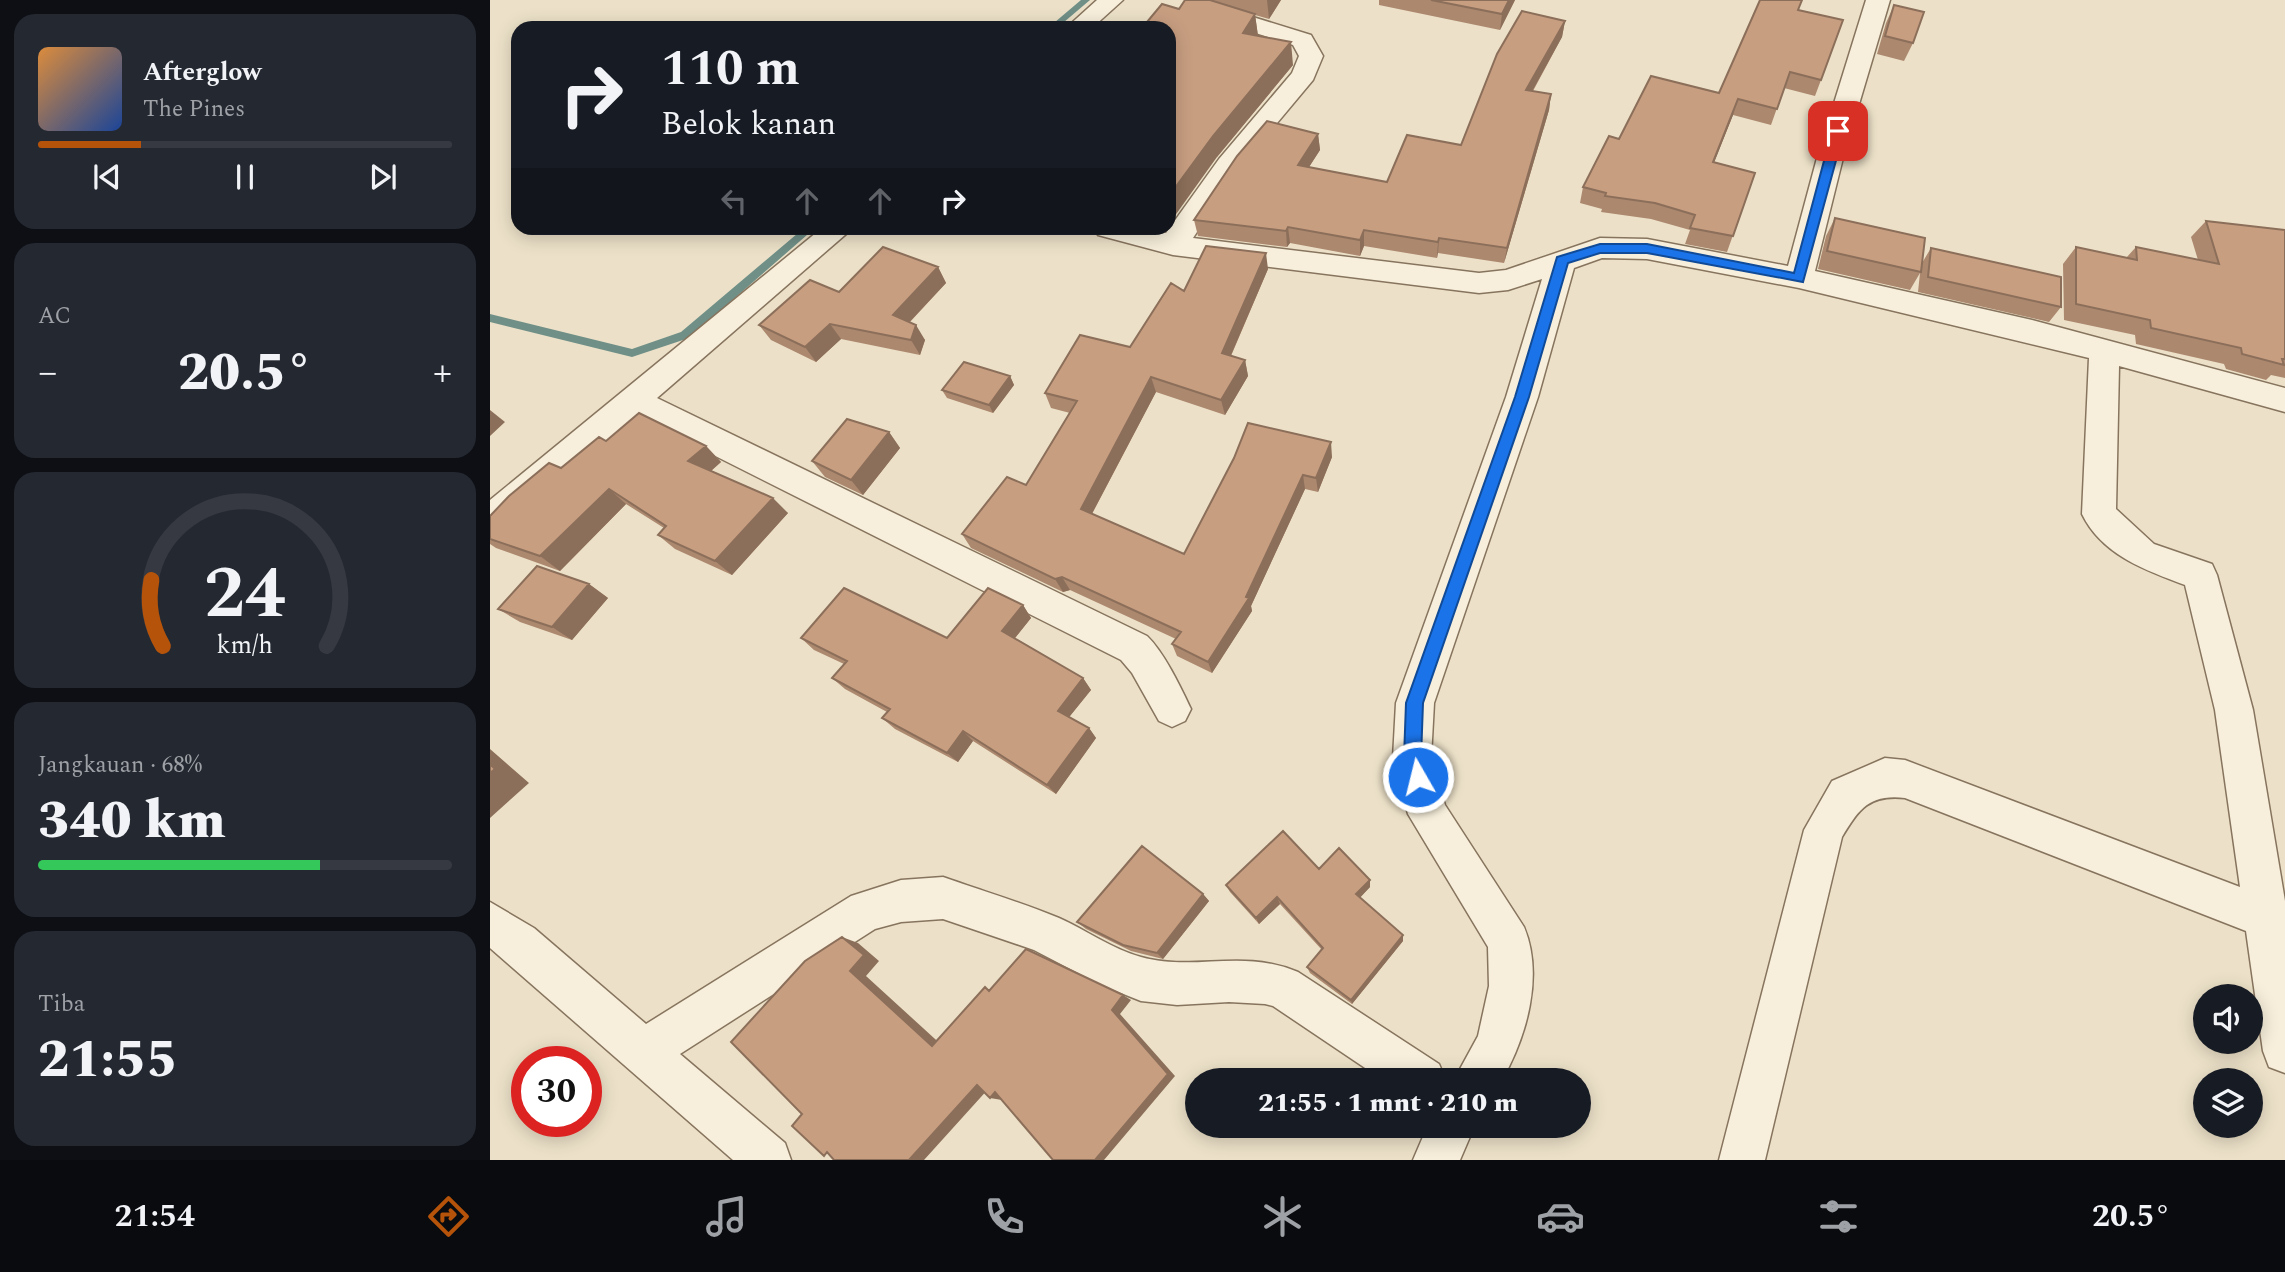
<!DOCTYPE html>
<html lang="id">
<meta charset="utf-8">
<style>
body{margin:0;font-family:Spectral,serif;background:#242831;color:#f1f3f6;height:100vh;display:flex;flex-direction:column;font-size:26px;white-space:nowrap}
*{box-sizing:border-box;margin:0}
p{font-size:23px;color:#9ea1a6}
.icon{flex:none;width:38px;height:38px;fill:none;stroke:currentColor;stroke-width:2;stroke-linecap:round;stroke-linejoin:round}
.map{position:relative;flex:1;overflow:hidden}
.sheet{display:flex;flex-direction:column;gap:14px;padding:14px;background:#0d0f14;width:490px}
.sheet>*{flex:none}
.hud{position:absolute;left:21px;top:21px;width:665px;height:214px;border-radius:21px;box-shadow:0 4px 18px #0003;background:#171b24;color:#f1f3f6;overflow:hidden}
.buttons{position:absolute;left:1703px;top:984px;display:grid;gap:14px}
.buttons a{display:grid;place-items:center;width:70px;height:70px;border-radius:50%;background:#171b24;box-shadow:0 4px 18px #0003;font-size:35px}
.speed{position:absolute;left:21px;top:1046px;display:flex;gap:14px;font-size:35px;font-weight:700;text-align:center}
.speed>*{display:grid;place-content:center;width:91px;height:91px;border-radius:50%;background:#171b24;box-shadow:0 4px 18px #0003;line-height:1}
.speed .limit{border:10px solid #d22;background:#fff;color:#111}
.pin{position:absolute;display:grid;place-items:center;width:60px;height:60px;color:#fff;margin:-30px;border-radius:14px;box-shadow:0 4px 10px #0006}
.me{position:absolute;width:77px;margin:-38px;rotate:352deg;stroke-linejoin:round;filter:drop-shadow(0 0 5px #0008)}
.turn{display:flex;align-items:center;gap:24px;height:147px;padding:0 35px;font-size:32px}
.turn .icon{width:91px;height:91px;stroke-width:2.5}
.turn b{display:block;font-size:49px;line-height:60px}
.lanes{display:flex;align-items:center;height:66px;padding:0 35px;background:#0003;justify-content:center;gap:35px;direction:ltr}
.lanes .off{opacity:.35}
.big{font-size:52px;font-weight:800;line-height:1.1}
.sheet .widget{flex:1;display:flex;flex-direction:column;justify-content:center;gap:10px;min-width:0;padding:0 24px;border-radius:21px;background:#242831}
.sheet .dial{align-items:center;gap:0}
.dial svg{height:182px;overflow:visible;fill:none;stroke:#363941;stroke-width:7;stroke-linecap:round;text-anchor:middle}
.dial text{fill:#f1f3f6;stroke:none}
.song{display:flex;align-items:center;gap:21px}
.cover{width:84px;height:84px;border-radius:10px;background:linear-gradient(135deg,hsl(30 70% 55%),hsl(220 70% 35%))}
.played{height:7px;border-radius:4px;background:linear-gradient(90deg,#b45309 25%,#363941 25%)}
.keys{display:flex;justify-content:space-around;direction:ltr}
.heat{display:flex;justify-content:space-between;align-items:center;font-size:38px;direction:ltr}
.charge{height:10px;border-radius:5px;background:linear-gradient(90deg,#34c759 68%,#363941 0)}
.trip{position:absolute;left:695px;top:1068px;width:406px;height:70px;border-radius:35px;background:#171b24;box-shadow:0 4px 18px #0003;font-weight:800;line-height:70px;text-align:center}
.menu{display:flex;height:112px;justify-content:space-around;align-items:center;background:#090b0e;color:#9ea1a6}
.menu .icon{width:49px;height:49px}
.menu .on{color:#b45309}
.menu b{font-size:32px;color:#f1f3f6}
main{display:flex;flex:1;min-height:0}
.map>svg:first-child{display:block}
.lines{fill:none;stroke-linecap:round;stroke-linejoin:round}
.stream{fill:#708f87;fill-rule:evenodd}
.minor-casing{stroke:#87745e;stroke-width:3}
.minor{fill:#f7efdb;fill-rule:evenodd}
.wall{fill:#ac886f}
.shaded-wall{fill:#8c6f5a}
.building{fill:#c89e81;stroke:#8c6f5a;stroke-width:2}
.route{fill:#1a73e8;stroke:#114b97;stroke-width:2}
</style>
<main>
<section class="sheet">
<div class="widget">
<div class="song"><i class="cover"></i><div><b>Afterglow</b><p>The Pines</p></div></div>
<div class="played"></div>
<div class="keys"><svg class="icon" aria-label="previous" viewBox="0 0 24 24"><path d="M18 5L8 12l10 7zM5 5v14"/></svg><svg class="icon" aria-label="pause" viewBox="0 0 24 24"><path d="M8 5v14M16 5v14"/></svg><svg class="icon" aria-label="next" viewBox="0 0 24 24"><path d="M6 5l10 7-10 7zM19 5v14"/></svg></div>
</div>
<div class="widget"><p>AC</p>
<div class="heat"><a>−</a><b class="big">20.5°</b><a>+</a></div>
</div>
<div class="widget dial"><svg viewBox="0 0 100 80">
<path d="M14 69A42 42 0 1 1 86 69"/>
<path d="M14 69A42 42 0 0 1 9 40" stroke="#b45309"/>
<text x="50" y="56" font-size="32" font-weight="700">24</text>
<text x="50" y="72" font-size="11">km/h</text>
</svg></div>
<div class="widget"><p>Jangkauan · 68%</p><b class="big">340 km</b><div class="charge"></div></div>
<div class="widget"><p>Tiba</p><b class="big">21:55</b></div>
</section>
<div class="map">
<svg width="1795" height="1160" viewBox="0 0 1795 1160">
<rect width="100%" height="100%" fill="#ece1c8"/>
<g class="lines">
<path class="stream" d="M591,0h9l-33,28h-9z
M314,228h11l-126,110 -57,19 -142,-35v-8l142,35 49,-17z"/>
<g class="minor-casing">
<path id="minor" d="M607,0h26l-31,28h-26z
M1376,0h24l-47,158 -28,113 217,49 253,68v24l-166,-46 -3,143 38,35 58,20 5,11 36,135 32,191v172l-16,-6 -6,-16 -17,-120 -341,-133c-36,-4 -46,11 -63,39l-77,323h-46l85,-330 28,-49 53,-23 20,2 335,127 -25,-177 -30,-125c-40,-15 -83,-30 -103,-71l7,-156 -290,-70 -152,-29 -45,-1 -28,10 -36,129 -104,306 -3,55 14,47 79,122c20,48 3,109 -22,153h-48l24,-44 11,-50 -1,-39 -80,-133 -15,-56 3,-55 110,-306 36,-118 -34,11 -29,3 -306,-38 -75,-20 -4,-7h49l23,5 53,-74 73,-86 7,-17 -6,-11 -87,-28 -4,-5 4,-5 8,-2 97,30 12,21 -10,24 -76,91 -44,67 286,35 27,-3 94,-32 47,1 141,27 29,-108z
M332,228h31l-196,170 490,238c17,16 34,52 44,73l-6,12 -13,6 -13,-6 -27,-48 -11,-13 -485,-244 -134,114 -12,4v-34z
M453,877c39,14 78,25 116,41 27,12 53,31 82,39 54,15 100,-9 157,15l141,92 7,16h-63l-110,-74 -8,-2 -36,-2 -52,3 -36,-4 -40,-16 -67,-35 -91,-31 -42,3 -26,7 -195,125 105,89 6,17h-58l-243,-212v-46l44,26 112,96 205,-128 50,-16z
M938,1125h47l-15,35h-47z"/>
</g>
<use href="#minor" class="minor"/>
</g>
<path class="wall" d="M695,0h96l-12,19 -14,-4 3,21 35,29 -76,92 -38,-148z
M889,0h136l-15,30 -121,-25z
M1404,5l19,38 -9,18 -27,-7 9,-31z
M1309,10l22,70 -6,16 -31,-8 -13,37 -38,-10 -19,47 41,11 -28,79 -42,-8 5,-14 -39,-11 -50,-7 1,-3 -22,-6 3,-16 36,-48 100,-46z
M1075,21l-3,16 -29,54 18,3 -2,16 -45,153 -66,-10 -1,5 -73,-12 -4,10 -70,-13 -3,4 -89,-11 -4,-16 124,-86 2,16 -11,17 78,15 74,-37z
M1345,218l87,45 9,-15 130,59 -12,15 -131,-30 2,-19 -10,17 -92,-21 8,-33z
M1716,221l79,9v148l-14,-3 -5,5 -40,-11 -2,-5 -88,-20 -1,-9 -71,-15 -1,-56 13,-17 50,11 10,-11 62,13 -7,-23z
M448,267l8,16 -36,39 15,18 -5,15 -79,-16 -25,23 -45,-22 -12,-15 80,-33z
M778,269l-37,87 14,4 3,16 -23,39 -69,-23 -64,122 92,40 50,-96 98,-1 -14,35 -13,-3 -54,117 1,5 -40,62 -35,-17 -5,-12 4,-5 -106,-49 -7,2 -92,-44 -9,-14 64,-49 44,-72 -19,-5 -6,-15 85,-46 54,-56z
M520,376l4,9 -21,28 -46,-15 -5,-8z
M399,432l11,16 -37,47 -38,-18 -13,-16z
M116,441l100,5 15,16 -10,9 77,42 -56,62 -57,-26 -17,-14 6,-7 -38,-24 -66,67 -64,-23 -6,-4v-28l71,-48z
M99,584l19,14 -36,42 -52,-18 -22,-13z
M533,605l8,13 -16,20 68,40 8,12 -22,27 20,11 7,10 -40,56 -83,-53 -15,21 -63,-33 -13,-11 5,-6 -42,-23 -13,-11 12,-14 -30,-14 -13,-12h146z
M829,869l51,18 -10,10 43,44 -51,63 -42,-31 -3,-6 15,-17 -42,-46 -21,20 -29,-32 -4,-7z
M713,894l6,7 -46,58 -32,-8 -45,-22 -9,-7z"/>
<path class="shaded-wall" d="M777,0h14l-12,19z
M1019,0h6l-15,30 2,-16z
M765,14l3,22 -15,-3z
M1075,21l-3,16 -38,69 2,-16z
M801,42l2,23 -76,92 -48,67v-28l44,-60z
M1061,94l-2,16 -45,153 3,-15z
M1248,99l-5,16 -25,63 5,-16z
M828,134l2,16 -20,31 -2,-16z
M798,227l2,16 -3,4 -1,-16z
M874,230v16l-4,10v-16z
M949,238l-1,15 -1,5 1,-16z
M776,253l2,16 -43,100 -3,-16z
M448,267l8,16 -44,47 -9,-15z
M340,324l11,15 -25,23 -11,-15z
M426,325l9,15 -5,15 -9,-15z
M755,360l3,16 -23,39 -4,-15z
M520,376l4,9 -21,28 -4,-8z
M661,377l5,15 -69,131 -6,-14z
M0,410l15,12 -15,14z
M399,432l11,16 -37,47 -12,-15z
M841,442l1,15 -14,35 -2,-14z
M216,446l15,16 -17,15 -16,-16z
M813,475l2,14 -54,117 1,5 -40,62 -4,-11 38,-65z
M119,489l17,15 -66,67 -20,-15z
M283,498l15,15 -56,62 -17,-14z
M572,577l8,13 -7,2 -8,-13z
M99,584l19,14 -36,42 -20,-13z
M533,605l8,13 -20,25 -9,-12z
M593,678l8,12 -25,31 -8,-10z
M599,728l7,10 -40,56 -9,-9z
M473,731l10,10 -15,21 -11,-9z
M0,749l39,34 -39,35z
M880,880v7l-13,14 -1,-7z
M713,894l6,7 -46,58 -6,-6z
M787,897l3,7 -21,20 -3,-6z
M913,935v6l-51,63 -1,-4z
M352,937l16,6 21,18 -13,15 80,73 -14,-3 -82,-75z
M633,995l8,5 -11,14 55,62 -71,84h-9l17,-150z
M487,1085l13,2 -66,73h-15z
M505,1092l7,8 -12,-2z"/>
<path class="building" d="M695,0h25l45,14 -12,19 48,9 -78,94 -44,60v-168h-27l20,-24 17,5z
M941,0h78l-7,14z
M1270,0h42l-4,10 45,10 -22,60 -31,-8 -13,37 -39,-10 -25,63 42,11 -22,63 -43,-8 5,-13 -40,-12 -50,-7 1,-3 -23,-6 26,-51 10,3 32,-63 68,17z
M1404,5l30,7 -11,31 -28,-7z
M1032,11l43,10 -39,69 25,4 -44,154 -68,-10 -1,4 -74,-12 -4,10 -72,-13 -2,4 -92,-11 43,-64 30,-35 51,13 -20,31 89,17 20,-47 54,10 36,-91z
M1345,218l90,20 -4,34 -94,-21z
M1716,221l79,9v129h-3l2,6 -42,-11 -1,-6 -90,-20 -1,-8 -74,-16v-57l61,13 -1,-13 83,17z
M716,246l60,7 -44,100 23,7 -24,40 -70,-23 -70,132 103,45 50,-96 14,-35 83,19 -15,36 -13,-3 -57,122 3,1 -41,64 -36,-18 9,-12 -119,-55 -7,2 -93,-45 45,-57 19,8 51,-84 -32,-8 35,-58 50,12 41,-64 13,8z
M393,247l55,20 -45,48 23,10 -5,15 -81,-16 -25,23 -46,-22 51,-45 29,12z
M1441,248l130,29v30l-133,-30z
M474,362l46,14 -21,29 -47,-15z
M149,413l67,33 -18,15 85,37 -58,63 -57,-26 8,-9 -57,-37 -69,67 -50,-17v-23l19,-20 40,-33 12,5 38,-31 7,4z
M357,419l42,13 -38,48 -39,-19z
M47,566l52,18 -37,43 -54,-18z
M354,588l103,50 41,-50 35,17 -21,26 81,47 -25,33 31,17 -42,57 -84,-54 -16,22 -65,-35 8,-9 -58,-31 15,-17 -46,-23z
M0,764l5,5 -5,4z
M793,831l36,38 20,-21 31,32 -14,14 47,41 -52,65 -44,-33 16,-19 -46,-51 -21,21 -30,-33z
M652,846l61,48 -46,59 -34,-8 -46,-23z
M352,937l22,18 -14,16 82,75 53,-59 4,4 37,-42 97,46 -11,15 56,64 -73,86h-42l-58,-68 -5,6 -13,-13 -68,75h-75l-7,-8 -3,4 -32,-30 10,-12 -71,-72 74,-81z"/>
<path class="route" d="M1348,128l6,3 -41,151 -156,-29h-47l-32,10 -39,134 -106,306 -2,55 6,19 -3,6 -6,2 -7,-2 -7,-25 2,-55 109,-306 42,-140 43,-13h47l147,29 38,-142z"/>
</svg>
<div class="buttons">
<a><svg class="icon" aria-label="sound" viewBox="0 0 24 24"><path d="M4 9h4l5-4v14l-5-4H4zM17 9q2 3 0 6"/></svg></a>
<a><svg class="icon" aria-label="layers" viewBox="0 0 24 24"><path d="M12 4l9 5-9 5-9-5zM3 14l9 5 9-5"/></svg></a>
</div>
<div class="speed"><div class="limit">30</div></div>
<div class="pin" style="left:1348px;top:131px;background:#d93025"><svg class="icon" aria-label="arrive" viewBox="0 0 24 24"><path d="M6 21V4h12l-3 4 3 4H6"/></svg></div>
<svg class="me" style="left:928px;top:777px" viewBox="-20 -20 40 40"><circle r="17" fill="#1a73e8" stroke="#fff" stroke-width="3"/><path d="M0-11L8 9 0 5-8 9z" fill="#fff"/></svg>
<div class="trip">21:55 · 1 mnt · 210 m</div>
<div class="hud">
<div class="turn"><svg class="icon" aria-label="right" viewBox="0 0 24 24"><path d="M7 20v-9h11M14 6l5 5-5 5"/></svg><div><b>110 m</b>Belok kanan</div></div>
<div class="lanes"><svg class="icon off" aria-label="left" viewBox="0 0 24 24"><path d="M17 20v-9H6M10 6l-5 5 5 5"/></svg><svg class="icon off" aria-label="ahead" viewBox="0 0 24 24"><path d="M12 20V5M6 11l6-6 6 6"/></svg><svg class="icon off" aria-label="ahead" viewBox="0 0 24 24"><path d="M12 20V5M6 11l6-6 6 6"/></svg><svg class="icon" aria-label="right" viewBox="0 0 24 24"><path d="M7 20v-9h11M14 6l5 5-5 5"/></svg></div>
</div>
</div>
</main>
<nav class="menu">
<b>21:54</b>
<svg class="icon on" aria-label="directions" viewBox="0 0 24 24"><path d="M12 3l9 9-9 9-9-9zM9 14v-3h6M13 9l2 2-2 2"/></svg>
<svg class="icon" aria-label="music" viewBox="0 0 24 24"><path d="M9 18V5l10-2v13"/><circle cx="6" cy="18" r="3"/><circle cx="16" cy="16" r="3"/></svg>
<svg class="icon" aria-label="phone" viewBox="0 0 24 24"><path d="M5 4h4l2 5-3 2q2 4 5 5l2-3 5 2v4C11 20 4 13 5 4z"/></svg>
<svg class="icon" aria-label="climate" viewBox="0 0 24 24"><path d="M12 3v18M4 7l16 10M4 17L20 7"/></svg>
<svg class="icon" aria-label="car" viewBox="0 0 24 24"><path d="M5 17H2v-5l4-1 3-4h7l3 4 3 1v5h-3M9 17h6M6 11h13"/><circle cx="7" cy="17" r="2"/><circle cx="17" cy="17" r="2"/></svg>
<svg class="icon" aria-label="filters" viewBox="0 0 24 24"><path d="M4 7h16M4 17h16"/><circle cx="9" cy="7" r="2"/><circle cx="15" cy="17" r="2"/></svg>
<b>20.5°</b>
</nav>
